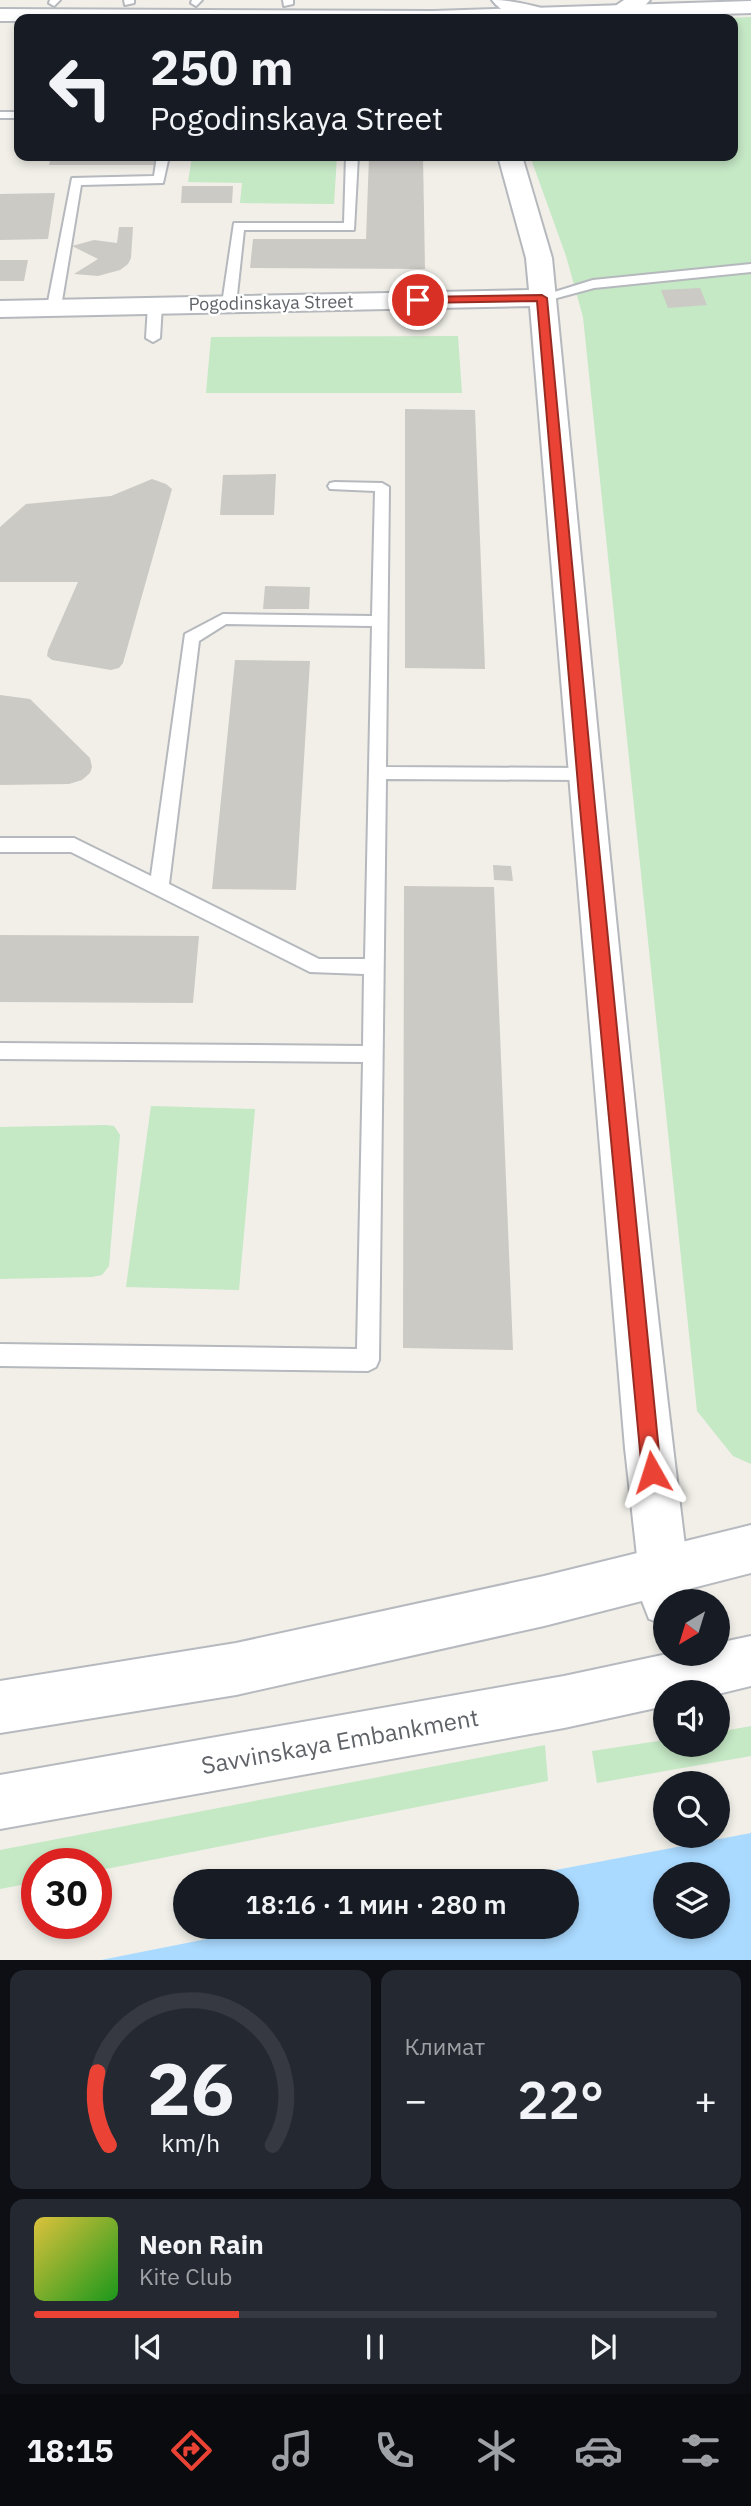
<!DOCTYPE html>
<html lang="ru">
<meta charset="utf-8">
<style>
body{margin:0;font-family:"IBM Plex Sans",sans-serif;background:#242831;color:#f1f3f6;height:100vh;display:flex;flex-direction:column;font-size:26px;white-space:nowrap}
*{box-sizing:border-box;margin:0}
p{font-size:23px;color:#9ea1a6}
.icon{flex:none;width:38px;height:38px;fill:none;stroke:currentColor;stroke-width:2;stroke-linecap:round;stroke-linejoin:round}
.map{position:relative;height:1960px;overflow:hidden}
.side{display:flex;flex-direction:column;gap:10px;padding:10px;background:#0d0f14;flex:1}
.side>*{flex:none}
.hud{position:absolute;left:14px;top:14px;width:724px;height:147px;border-radius:14px;box-shadow:0 4px 10px #0003;background:#171b24;color:#f1f3f6;overflow:hidden}
.needle{width:46px;rotate:218deg}
.fabs{position:absolute;left:653px;top:1589px;display:grid;gap:14px}
.fabs a{display:grid;place-items:center;width:77px;height:77px;border-radius:50%;background:#171b24;box-shadow:0 4px 10px #0003;font-size:35px}
.speed{position:absolute;left:21px;top:1848px;display:flex;gap:14px;font-size:35px;font-weight:700;text-align:center}
.speed>*{display:grid;place-content:center;width:91px;height:91px;border-radius:50%;background:#171b24;box-shadow:0 4px 10px #0003;line-height:1}
.speed .limit{border:10px solid #d22;background:#fff;color:#111}
.pin{position:absolute;display:grid;place-items:center;width:60px;height:60px;color:#fff;margin:-30px;border:4px solid #fff;border-radius:50%;box-shadow:0 2px 7px #0007}
.me{position:absolute;width:77px;margin:-38px;rotate:354deg;stroke-linejoin:round;filter:drop-shadow(0 0 5px #0008)}
.turn{display:flex;align-items:center;gap:24px;height:147px;padding:0 21px;font-size:32px}
.turn .icon{width:91px;height:91px;stroke-width:2.5}
.turn b{display:block;font-size:49px;line-height:60px}
.big{font-size:52px;font-weight:600;line-height:1.1}
.side .widget{flex:1;display:flex;flex-direction:column;justify-content:center;gap:10px;min-width:0;padding:0 24px;border-radius:14px;background:#242831}
.side .dial{align-items:center;gap:0}
.dial svg{height:182px;overflow:visible;fill:none;stroke:#363941;stroke-width:7;stroke-linecap:round;text-anchor:middle}
.dial text{fill:#f1f3f6;stroke:none}
.song{display:flex;align-items:center;gap:21px}
.cover{width:84px;height:84px;border-radius:10px;background:linear-gradient(135deg,hsl(50 70% 55%),hsl(120 70% 35%))}
.played{height:7px;border-radius:4px;background:linear-gradient(90deg,#ea4335 30%,#363941 30%)}
.keys{display:flex;justify-content:space-around;direction:ltr}
.heat{display:flex;justify-content:space-between;align-items:center;font-size:38px;direction:ltr}
.side .tiles{flex:1;display:grid;gap:10px;grid-template-columns:1fr 1fr}
.widget:last-child{grid-column:span 2}
.trip{position:absolute;left:173px;top:1869px;width:406px;height:70px;border-radius:35px;background:#171b24;box-shadow:0 4px 10px #0003;font-weight:600;line-height:70px;text-align:center}
.tabs{display:flex;height:112px;justify-content:space-around;align-items:center;background:#090b0e;color:#9ea1a6}
.tabs .icon{width:49px;height:49px}
.tabs .current{color:#ea4335}
.tabs b{font-size:32px;color:#f1f3f6}
.map>svg:first-child{display:block}
.green{fill:#c5e8c5}
.water{fill:#aadaff;fill-rule:evenodd}
.building{fill:#cccac5}
.lines{fill:none;stroke-linecap:round;stroke-linejoin:round}
.service-casing{stroke:#b5b8bc;stroke-width:4}
.minor-casing{stroke:#b5b8bc;stroke-width:4}
.tertiary-casing{stroke:#b5b8bc;stroke-width:4}
.secondary-casing{stroke:#b6babf;stroke-width:4}
.service{fill:#fff;fill-rule:evenodd}
.minor{fill:#fff;fill-rule:evenodd}
.tertiary{fill:#fff;fill-rule:evenodd}
.secondary{fill:#fff;fill-rule:evenodd}
.route{fill:#ea4335;stroke:#982c22;stroke-width:2}
.labels{text-anchor:middle;stroke-width:5;stroke-linejoin:round;paint-order:stroke}
.far-street-label{font-size:18px;fill:#5f6368;stroke:#fff}
.near-street-label{font-size:24px;fill:#5f6368;stroke:#fff}
</style>
<div class="map">
<svg width="751" height="1960" viewBox="0 0 751 1960">
<rect width="100%" height="100%" fill="#f1efe8"/>
<path class="green" d="M751,17v1447l-18,-8 -36,-45 -114,-1094 -17,-61 -36,-100h203v-137h-29z
M192,156h145l-3,48 -94,-1 2,-20 -54,-1z
M458,336l4,57h-256l5,-56z
M151,1106l104,3 -16,181 -113,-3z
M106,1125l8,1 6,9 -11,131 -7,9 -10,2 -92,2v-152z
M751,1726v30l-154,27 -5,-32 73,-11v5h53v-13z
M545,1745l3,36 -452,90v-7h-59v18l-37,7v-39z"/>
<path class="water" d="M751,1833v127h-650l167,-33h299v-46h-70zM665,1874h53v53h-53z"/>
<path class="building" d="M51,156h106l-2,9h-106z
M369,156h54l2,113 -175,-1 3,-29h113z
M182,186h51l-1,17h-51z
M55,193l-7,46 -48,1v-46z
M119,227h14l-2,31 -3,6 -8,6 -22,6 -24,-2 24,-15 -26,-13 22,-6 23,3z
M0,260h28l-4,21h-24z
M700,288l7,17 -39,3 -7,-18z
M405,409l70,1 10,259 -80,-1z
M276,474l-2,41h-54l3,-40z
M152,479l14,5 6,5 -49,174 -4,5 -8,2 -59,-10 -5,-4 1,-6 30,-68h-78v-55l26,-23 85,-8z
M265,586l45,1 -1,22h-46z
M235,660l75,1 -14,229 -84,-1z
M0,695l30,4 60,59 2,9 -2,6 -8,7 -13,4 -69,1z
M493,865l18,1 2,15 -19,-1z
M404,886l90,1 19,463 -110,-2z
M0,935l199,1 -6,67 -193,-1z"/>
<g class="lines">
<g class="service-casing">
<path id="service" d="M50,0h10l-6,6 -5,-3z
M124,0h10v3l-9,2z
M192,0h10l-6,6 -5,-3z
M283,0h10v4l-9,2z
M0,112h19v6h-19z
M157,156h12l-6,27 -82,2 -20,122 -7,4 -5,-1 -2,-3 25,-129 82,-2z
M346,156h12l-4,74h-110l-8,74 -2,3h-10l-2,-3 12,-81h110z
M751,264v8l-157,16 -52,14 -7,-4 58,-18z
M155,301l7,4 -2,33 -7,4 -7,-4 2,-33z
M335,482l47,1 7,4 -3,280 198,1 9,6 -9,6 -198,-1 -7,581 -3,7 -8,4 -368,-5v-22l357,5 6,-287 -363,-3v-16l363,3 1,-72 -54,-2 -239,-120h-71v-14h74l77,38 34,-242 38,-20 149,2 3,-125 -45,-2 -2,-3 2,-3zM226,624l146,2 -7,333h-46l-150,-75 30,-243z"/>
</g>
<g class="minor-casing">
<path id="minor" d="M498,156h24l30,102c44,448 83,897 140,1343h-27v24l-16,-6 -7,-18 -17,-153 -95,-1142 -530,11v-16l529,-11 -3,-32z"/>
</g>
<g class="tertiary-casing">
<path id="tertiary" d="M492,0c19,0 35,4 53,9l3,4 -3,4c-18,5 -42,-2 -53,-17z
M624,0h26c-8,10 -26,19 -39,15l-3,-4z"/>
</g>
<g class="secondary-casing">
<path id="secondary" d="M751,1v12l-191,6 -560,2v-12l433,2z
M751,1525v48l-207,53 -308,69 -236,38v-52l236,-38 308,-67z
M751,1636v50l-33,8 -53,-2v14l-101,22 -564,101v-54l564,-99 103,-22h51v-11z"/>
</g>
<use href="#service" class="service"/>
<use href="#minor" class="minor"/>
<use href="#tertiary" class="tertiary"/>
<use href="#secondary" class="secondary"/>
</g>
<path class="route" d="M542,295l5,3 47,499 67,675 -3,7 -6,3 -7,-3 -3,-7 -63,-675 -42,-496 -119,2 -6,-3 6,-3z"/>
<g class="labels">
<g class="far-street-label">
<text transform="translate(271 303) rotate(-1)" y="6">Pogodinskaya Street</text>
</g>
<g class="near-street-label">
<text transform="translate(340 1742) rotate(-10)" y="8">Savvinskaya Embankment</text>
</g>
</g>
</svg>
<div class="fabs">
<a><svg class="needle" viewBox="-14 -14 28 28"><path d="M0-13l5 13h-10z" fill="#e53935"/><path d="M0 13l5-13h-10z" fill="#9ea1a6"/></svg></a>
<a><svg class="icon" aria-label="sound" viewBox="0 0 24 24"><path d="M4 9h4l5-4v14l-5-4H4zM17 9q2 3 0 6"/></svg></a>
<a><svg class="icon" aria-label="search" viewBox="0 0 24 24"><circle cx="10" cy="10" r="6"/><path d="M15 15l6 6"/></svg></a>
<a><svg class="icon" aria-label="layers" viewBox="0 0 24 24"><path d="M12 4l9 5-9 5-9-5zM3 14l9 5 9-5"/></svg></a>
</div>
<div class="speed"><div class="limit">30</div></div>
<div class="pin" style="left:418px;top:300px;background:#d93025"><svg class="icon" aria-label="arrive" viewBox="0 0 24 24"><path d="M6 21V4h12l-3 4 3 4H6"/></svg></div>
<svg class="me" style="left:652px;top:1472px" viewBox="-20 -20 40 40"><path d="M0-17L14 15 0 8-14 15z" fill="#ea4335" stroke="#fff" stroke-width="4"/></svg>
<div class="trip">18:16 · 1 мин · 280 m</div>
<div class="hud">
<div class="turn"><svg class="icon" aria-label="left" viewBox="0 0 24 24"><path d="M17 20v-9H6M10 6l-5 5 5 5"/></svg><div><b>250 m</b>Pogodinskaya Street</div></div>
</div>
</div>
<section class="side">
<div class="tiles">
<div class="widget dial"><svg viewBox="0 0 100 80">
<path d="M14 69A42 42 0 1 1 86 69"/>
<path d="M14 69A42 42 0 0 1 9 37" stroke="#ea4335"/>
<text x="50" y="56" font-size="32" font-weight="700">26</text>
<text x="50" y="72" font-size="11">km/h</text>
</svg></div>
<div class="widget"><p>Климат</p>
<div class="heat"><a>−</a><b class="big">22°</b><a>+</a></div>
</div>
<div class="widget">
<div class="song"><i class="cover"></i><div><b>Neon Rain</b><p>Kite Club</p></div></div>
<div class="played"></div>
<div class="keys"><svg class="icon" aria-label="previous" viewBox="0 0 24 24"><path d="M18 5L8 12l10 7zM5 5v14"/></svg><svg class="icon" aria-label="pause" viewBox="0 0 24 24"><path d="M8 5v14M16 5v14"/></svg><svg class="icon" aria-label="next" viewBox="0 0 24 24"><path d="M6 5l10 7-10 7zM19 5v14"/></svg></div>
</div>
</div>
</section>
<nav class="tabs">
<b>18:15</b>
<svg class="icon current" aria-label="directions" viewBox="0 0 24 24"><path d="M12 3l9 9-9 9-9-9zM9 14v-3h6M13 9l2 2-2 2"/></svg>
<svg class="icon" aria-label="music" viewBox="0 0 24 24"><path d="M9 18V5l10-2v13"/><circle cx="6" cy="18" r="3"/><circle cx="16" cy="16" r="3"/></svg>
<svg class="icon" aria-label="phone" viewBox="0 0 24 24"><path d="M5 4h4l2 5-3 2q2 4 5 5l2-3 5 2v4C11 20 4 13 5 4z"/></svg>
<svg class="icon" aria-label="climate" viewBox="0 0 24 24"><path d="M12 3v18M4 7l16 10M4 17L20 7"/></svg>
<svg class="icon" aria-label="car" viewBox="0 0 24 24"><path d="M5 17H2v-5l4-1 3-4h7l3 4 3 1v5h-3M9 17h6M6 11h13"/><circle cx="7" cy="17" r="2"/><circle cx="17" cy="17" r="2"/></svg>
<svg class="icon" aria-label="filters" viewBox="0 0 24 24"><path d="M4 7h16M4 17h16"/><circle cx="9" cy="7" r="2"/><circle cx="15" cy="17" r="2"/></svg>
</nav>
